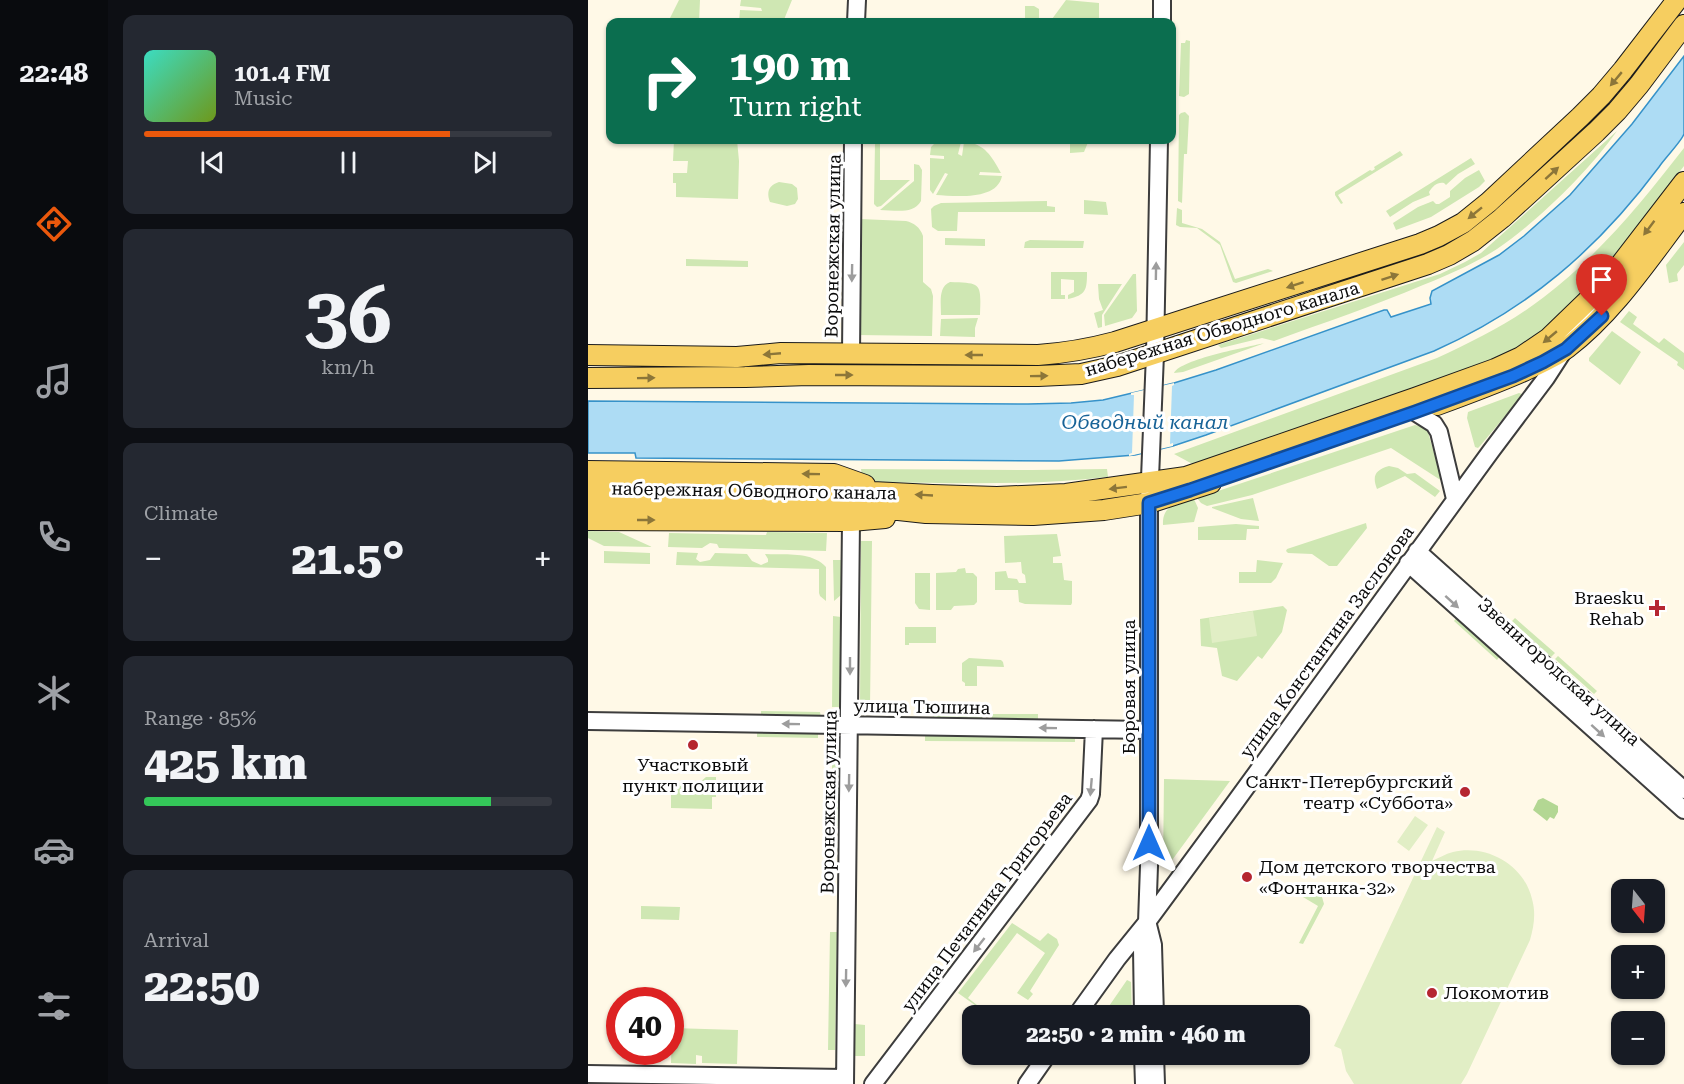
<!DOCTYPE html>
<meta charset="utf-8">
<style>
body{margin:0;font-family:"Roboto Serif",serif;background:#242831;color:#f1f3f6;height:100vh;display:flex;flex-direction:column;font-size:22px;white-space:nowrap}
*{box-sizing:border-box;margin:0}
p{font-size:20px;color:#9ea1a6}
.icon{flex:none;width:33px;height:33px;fill:none;stroke:currentColor;stroke-width:2;stroke-linecap:round;stroke-linejoin:round}
.map{position:relative;flex:1;overflow:hidden}
.side{display:flex;flex-direction:column;gap:15px;padding:15px;background:#0d0f14;width:480px}
.side>*{flex:none}
.top-card{position:absolute;left:18px;top:18px;width:570px;height:126px;border-radius:12px;box-shadow:0 2px 4px #0004;background:#0b6e4f;color:#fff;overflow:hidden}
.needle{width:39px;rotate:163deg}
.fabs{position:absolute;left:1023px;top:879px;display:grid;gap:12px}
.fabs a{display:grid;place-items:center;width:54px;height:54px;border-radius:12px;background:#171b24;box-shadow:0 2px 4px #0004;font-size:30px}
.speed{position:absolute;left:18px;top:987px;display:flex;gap:12px;font-size:30px;font-weight:700;text-align:center}
.speed>*{display:grid;place-content:center;width:78px;height:78px;border-radius:50%;background:#171b24;box-shadow:0 2px 4px #0004;line-height:1}
.speed .limit{border:9px solid #d22;background:#fff;color:#111}
.pin{position:absolute;display:grid;place-items:center;width:51px;height:51px;color:#fff;margin:-62px -26px;border-radius:50% 50% 50% 0;rotate:-45deg;box-shadow:0 0 6px #0007}
.pin .icon{rotate:45deg}
.me{position:absolute;width:66px;margin:-33px;rotate:0deg;stroke-linejoin:round;filter:drop-shadow(0 0 4px #0008)}
.turn{display:flex;align-items:center;gap:21px;height:126px;padding:0 24px;font-size:27px}
.turn .icon{width:78px;height:78px;stroke-width:2.5}
.turn b{display:block;font-size:42px;line-height:51px}
.big{font-size:45px;font-weight:800;line-height:1.1}
.side .widget{flex:1;display:flex;flex-direction:column;justify-content:center;gap:9px;min-width:0;padding:0 21px;border-radius:12px;background:#242831}
.side .dial{align-items:center;gap:0}
.dial b{font-size:78px;line-height:1}
.song{display:flex;align-items:center;gap:18px}
.cover{width:72px;height:72px;border-radius:9px;background:linear-gradient(135deg,hsl(170 70% 55%),hsl(80 70% 35%))}
.played{height:6px;border-radius:3px;background:linear-gradient(90deg,#ea580c 75%,#363941 75%)}
.keys{display:flex;justify-content:space-around;direction:ltr}
.heat{display:flex;justify-content:space-between;align-items:center;font-size:33px;direction:ltr}
.charge{height:9px;border-radius:4px;background:linear-gradient(90deg,#34c759 85%,#363941 0)}
.trip{position:absolute;left:374px;top:1005px;width:348px;height:60px;border-radius:12px;background:#171b24;box-shadow:0 2px 4px #0004;font-weight:800;line-height:60px;text-align:center}
main{display:flex;flex:1;min-height:0}
.dock{display:flex;flex-direction:column;width:108px;justify-content:space-around;align-items:center;background:#090b0e;color:#9ea1a6}
.dock .icon{width:42px;height:42px}
.dock .current{color:#ea580c}
.dock b{font-size:27px;color:#f1f3f6}
.map>svg:first-child{display:block}
.green{fill:#cfe7b3}
.forest{fill:#b3d793}
.pitch{fill:#e1eec5}
.water{fill:#addcf4;stroke:#3692c9;stroke-width:1.5}
.pier{fill:#fff9e7}
.lines{fill:none;stroke-linecap:round;stroke-linejoin:round}
.minor-casing{stroke:#3d3d3d;stroke-width:20}
.major-casing{stroke:#1b1b1b;stroke-width:22}
.minor{stroke:#fff;stroke-width:16}
.major{stroke:#f6ce60;stroke-width:20}
.oneway{fill:#8c7639}
.oneway2{fill:#9d9d9d}
.route-casing{stroke:#114b97;stroke-width:15}
.route{stroke:#1a73e8;stroke-width:10}
.poi-dot{fill:#b52631;stroke:#fff;stroke-width:2}
.labels{text-anchor:middle;stroke-width:6;stroke-linejoin:round;paint-order:stroke}
.street-label{font-size:18px;fill:#0a0a0a;stroke:#fff}
.poi-label{font-size:18px;fill:#0a0a0a;stroke:#fff;text-anchor:end}
.water-label{font-size:20px;font-style:italic;fill:#186397;stroke:#fff}
</style>
<main>
<nav class="dock">
<b>22:48</b>
<svg class="icon current" aria-label="directions" viewBox="0 0 24 24"><path d="M12 3l9 9-9 9-9-9zM9 14v-3h6M13 9l2 2-2 2"/></svg>
<svg class="icon" aria-label="music" viewBox="0 0 24 24"><path d="M9 18V5l10-2v13"/><circle cx="6" cy="18" r="3"/><circle cx="16" cy="16" r="3"/></svg>
<svg class="icon" aria-label="phone" viewBox="0 0 24 24"><path d="M5 4h4l2 5-3 2q2 4 5 5l2-3 5 2v4C11 20 4 13 5 4z"/></svg>
<svg class="icon" aria-label="climate" viewBox="0 0 24 24"><path d="M12 3v18M4 7l16 10M4 17L20 7"/></svg>
<svg class="icon" aria-label="car" viewBox="0 0 24 24"><path d="M5 17H2v-5l4-1 3-4h7l3 4 3 1v5h-3M9 17h6M6 11h13"/><circle cx="7" cy="17" r="2"/><circle cx="17" cy="17" r="2"/></svg>
<svg class="icon" aria-label="filters" viewBox="0 0 24 24"><path d="M4 7h16M4 17h16"/><circle cx="9" cy="7" r="2"/><circle cx="15" cy="17" r="2"/></svg>
</nav>
<section class="side">
<div class="widget">
<div class="song"><i class="cover"></i><div><b>101.4 FM</b><p>Music</p></div></div>
<div class="played"></div>
<div class="keys"><svg class="icon" aria-label="previous" viewBox="0 0 24 24"><path d="M18 5L8 12l10 7zM5 5v14"/></svg><svg class="icon" aria-label="pause" viewBox="0 0 24 24"><path d="M8 5v14M16 5v14"/></svg><svg class="icon" aria-label="next" viewBox="0 0 24 24"><path d="M6 5l10 7-10 7zM19 5v14"/></svg></div>
</div>
<div class="widget dial"><b>36</b><p>km/h</p></div>
<div class="widget"><p>Climate</p>
<div class="heat"><a>−</a><b class="big">21.5°</b><a>+</a></div>
</div>
<div class="widget"><p>Range · 85%</p><b class="big">425 km</b><div class="charge"></div></div>
<div class="widget"><p>Arrival</p><b class="big">22:50</b></div>
</section>
<div class="map">
<svg width="1096" height="1084" viewBox="0 0 1096 1084">
<rect width="100%" height="100%" fill="#fff9e7"/>
<path class="green" d="M91,0h21l-1,22h-31z
M153,0h51l-9,22h-44l1,-12 22,1 -1,-3 -21,-2z
M478,0l33,3v19h-10v-2l-37,-1z
M437,6h9l5,3v13h-14z
M598,40l4,1 -1,53 -5,3 -5,-1 2,-53h4z
M597,112l4,4 -2,38h-3l-2,49 -4,-2 1,-86 2,-2z
M1029,131c-29,41 -79,90 -120,118 -23,15 -49,26 -74,36 -49,21 -100,38 -149,56l-12,-3 -41,10 -3,-3 222,-71 25,-12 16,-9z
M86,140h63l2,21 -1,38 -62,-2v-14h-3v-10h14l1,-12h-15z
M482,140h19l-5,12 -14,1z
M373,142l-3,12 4,2 2,-14c21,1 28,15 37,31l-21,-1 -1,3 23,1c-5,25 -47,20 -66,19l12,-21 -3,-1 -12,21 -3,-4v-32l14,1v-3l-14,-1 1,-8 5,-5z
M287,143l5,1v36h30l-29,26 -4,1 -3,-3z
M1096,148v18l-92,118 -35,37 -39,29 -320,117 -24,-13 263,-96c37,-17 75,-36 107,-61 55,-42 98,-95 140,-149z
M812,151l3,4 -65,40 5,8 -2,1 -6,-9v-3l35,-22 2,1 3,-2 -1,-2z
M883,158l4,6 -17,10 -12,11 -2,-2c-7,-1 -11,3 -15,9l1,3 -17,7 -23,15 -4,-6z
M326,164l5,1 3,5 -1,31c-8,14 -27,9 -41,9l34,-29z
M891,170l6,11 -6,6 -48,30 -35,13 -3,-7 25,-16 15,-6 3,3h3l11,-7v-6l15,-13z
M191,182l13,2 5,4 1,11 -3,5 -8,2 -17,-4c-4,-10 -1,-17 9,-20z
M496,200l22,2 2,13 -24,-1z
M459,201v5l8,1v5h-97l-1,19h-19l-6,-4 -1,-18 3,-3 7,-3z
M589,208l5,2v13l20,6 18,13 15,37 33,-10 5,2 -37,12 -3,-1 -13,-37 -23,-17 -17,-1 -4,-2z
M272,219l46,2c8,2 14,6 17,15v46l8,7 2,7 -1,40 -75,-1z
M357,238l40,1v7l-40,-1z
M442,240l54,1 -1,7h-59l1,-6z
M1096,242v23l-7,9 1,7 -9,2 -3,-18z
M98,259l62,2v6l-62,-1z
M463,272h36c0,18 -1,23 -19,27v-4l6,-3v-12l-13,-1v16h4v4h-14z
M545,274h3l1,37 -5,7 -27,8 -1,-11z
M362,282c32,1 31,1 30,33h-39c0,-12 -3,-28 9,-33z
M510,284h24l-20,31v12l-4,1 -4,-15 9,-3 -4,-11z
M1041,311l8,6 -4,7 26,19 5,-5 20,15v17l-7,-5 1,-3 -58,-40z
M390,318l-3,10v9l-35,-1 1,-17z
M1024,331l29,21 -21,33 -31,-24v-3z
M677,343l-82,29 -9,1c7,-14 74,-26 91,-30z
M931,393l3,1 -1,3 -41,49 -2,2 -3,-1 -8,-29 1,-6z
M827,425l7,2 6,5 14,49 -51,-33 -139,47 -45,11 -6,-3 -4,-5z
M801,466l9,2 9,6 8,-1 25,18 -5,6 -30,-21 -28,13c-5,-13 -2,-19 12,-23z
M273,469l171,1 75,-1 1,8c-78,9 -156,6 -235,5l-11,-6z
M665,498l6,23 -18,-2 -29,-11v-1z
M606,499l4,9 -4,14 -31,3c-1,-21 15,-21 31,-26z
M778,523l1,5 -30,38h-8l-17,-12 -24,-1 -2,-2 1,-2z
M648,524l23,2v3h-12l-1,11h-48v-13z
M0,531l31,1 33,15 -48,-1 -16,-8z
M179,532l60,1 -1,18 -107,-3 -2,-4 -7,-1 -8,5 -34,-1 1,-14 97,2z
M469,534l4,22 -8,1v6h9l2,17 8,1v22l-1,2 -46,-1 -6,-2 -1,-12h-23v-18l11,-1 2,7 9,1 2,4h7l-1,-8 -3,-2 -1,-11 -16,1 -1,-27z
M273,541h11l-2,166h-10z
M16,551l46,2v11l-46,-1z
M89,552l21,1 -2,6 4,3 10,-2 5,-7 32,1 5,7 9,4 7,-3v-3l-3,-5c19,1 47,-3 61,13v34l-6,-5 -1,-3v-24l-143,-4z
M245,560h8v35l-7,6z
M669,560l26,3 -7,15 -5,5h-32v-11h17z
M377,568l1,5h7l4,4v25l-3,3 -20,1 -3,4h-15v-37l20,-1 2,-3z
M327,573h15v37l-11,-1 -4,-6z
M695,606l4,4 -5,22 -20,27 -4,-3 -21,25 -15,-5 -5,-28 -16,-2 -1,-27z
M245,616l8,1 -1,90h-8z
M869,617l43,39 -3,4 -43,-39z
M927,618l40,35 -4,4 -39,-36z
M317,627h31v16h-27v2h-4z
M970,656l39,35 -3,3 -39,-35z
M381,658l32,2 2,2 1,5 -27,-1v20h-12v-3l-3,-2v-18z
M173,711l59,1 1,5 -60,-1z
M345,713l50,1 -1,5h-49z
M404,714h46v5h-46z
M169,731l61,1v6l-61,-1z
M337,735l150,2v5l-150,-1z
M244,744h7v34h-7z
M118,777h10v20h-4v12l-41,-1v-25h28z
M576,779l66,2 -63,86 -4,-1z
M244,787h7v39h-8z
M719,889l15,8 2,7 -21,40 -4,-1 19,-37 -15,-9z
M53,906l39,1 -1,13 -38,-1z
M424,923l28,18 8,-8 9,6 2,6 -29,46 3,3 -5,6 -11,-7 28,-40 -28,-20 -49,65 18,14v1l-28,-20z
M242,932h7l-2,118h-7z
M539,980l4,2 1,33h-13l-12,-6z
M267,1024l10,1v31h-10z
M84,1028l66,2 -1,34 -35,-1v-7l-6,-1v9l-25,-1z"/>
<path class="forest" d="M955,798l15,8v6l-4,7 -4,-2 -3,4 -14,-11 5,-10z"/>
<path class="pitch" d="M665,611l4,25 -45,7 -3,-25z
M827,816l13,9 -19,26 -12,-9z
M849,827l8,5 -13,29c7,-3 13,-7 21,-9 34,-8 71,13 79,47 4,14 2,27 -2,41l-63,134 -6,10h-107l-8,-13 -5,-22 -7,-3z"/>
<path class="water" d="M1096,56c0,20 0,40 0,60 0,5 0,14 0,18 -3,8 -20,25 -25,33 -62,83 -131,142 -225,184l-228,84 -33,11 -38,9 -76,6 -423,-3 -1,-5h-47v-52l440,3 43,-1 32,-3 71,-17 42,-13 168,-60h3l4,7 40,-13 -1,-6 2,-7 67,-36 25,-19 46,-41 62,-71z"/>
<path class="pier" d="M586,383v2l-2,1 -2,58 3,-1v3l-44,10v-2l3,-1 2,-58h-3v-2z"/>
<g class="lines">
<g class="minor-casing">
<path id="minor" d="M268,22l1,-22
M574,22v-22
M263,354l2,-214
M827,412l19,12 5,8 16,67
M829,551l267,239
M820,563l276,247
M0,721l560,9
M560,925l5,20 2,71
M488,1016l41,-57 30,-37 84,-114 260,-357 55,-73 53,-82
M555,1016l-1,-68 5,-26 2,-56v-363l6,-149 4,-214
M555,1054l1,30
M567,1054l1,30
M0,1074l257,4
M257,1084l6,-563
M285,1084l216,-284 2,-6 3,-65
M439,1084l21,-30"/>
</g>
<g class="major-casing">
<path id="major" d="M0,355l149,2 44,-4 257,2c27,-2 51,-6 77,-13l305,-98 19,-8 24,-13 26,-21 91,-85 21,-21 22,-26 54,-70
M0,378l157,-1 64,-2 229,1 43,-2 36,-8 311,-102 21,-9 24,-14 29,-23 94,-86 21,-21 22,-26 45,-60
M849,405c30,-11 60,-22 89,-35 14,-7 29,-13 41,-22 47,-36 81,-88 117,-135
M0,471l246,3 31,11
M0,487l225,2 119,6 65,2 69,-3 120,-17 229,-79 80,-29 26,-12 28,-19 58,-56 77,-100
M0,504l222,1 61,2 55,6 107,2 71,-5 45,-7 62,-20
M0,520l263,1 34,-3"/>
</g>
<use href="#minor" class="minor"/>
<use href="#major" class="major"/>
</g>
<defs><path id="oneway-solid" d="M-6-.8H1V-3.2L6.5 0L1 3.2V.8H-6Z" transform="scale(1.5)"/></defs>
<g class="oneway">
<use href="#oneway-solid" transform="translate(1028 79) rotate(130)"/>
<use href="#oneway-solid" transform="translate(964 173) rotate(-42)"/>
<use href="#oneway-solid" transform="translate(887 213) rotate(141)"/>
<use href="#oneway-solid" transform="translate(1061 228) rotate(127)"/>
<use href="#oneway-solid" transform="translate(802 277) rotate(-18)"/>
<use href="#oneway-solid" transform="translate(707 285) rotate(162)"/>
<use href="#oneway-solid" transform="translate(962 337) rotate(140)"/>
<use href="#oneway-solid" transform="translate(184 354) rotate(175)"/>
<use href="#oneway-solid" transform="translate(386 355) rotate(-180)"/>
<use href="#oneway-solid" transform="translate(256 375)"/>
<use href="#oneway-solid" transform="translate(451 376) rotate(-1)"/>
<use href="#oneway-solid" transform="translate(58 378) rotate(-1)"/>
<use href="#oneway-solid" transform="translate(223 474) rotate(-179)"/>
<use href="#oneway-solid" transform="translate(530 488) rotate(173)"/>
<use href="#oneway-solid" transform="translate(336 495) rotate(-177)"/>
<use href="#oneway-solid" transform="translate(58 520)"/>
</g>
<g class="oneway2">
<use href="#oneway-solid" transform="translate(568 271) rotate(-89)"/>
<use href="#oneway-solid" transform="translate(264 273) rotate(91)"/>
<use href="#oneway-solid" transform="translate(864 602) rotate(42)"/>
<use href="#oneway-solid" transform="translate(262 666) rotate(90)"/>
<use href="#oneway-solid" transform="translate(203 724) rotate(-179)"/>
<use href="#oneway-solid" transform="translate(460 728) rotate(-179)"/>
<use href="#oneway-solid" transform="translate(1010 731) rotate(42)"/>
<use href="#oneway-solid" transform="translate(261 783) rotate(91)"/>
<use href="#oneway-solid" transform="translate(503 787) rotate(95)"/>
<use href="#oneway-solid" transform="translate(391 945) rotate(128)"/>
<use href="#oneway-solid" transform="translate(258 978) rotate(91)"/>
</g>
<g class="lines">
<g class="route-casing">
<path id="route" d="M561,843v-340l41,-13 225,-78 98,-36 30,-14 23,-13 36,-33"/>
</g>
<use href="#route" class="route"/>
</g>
<g class="poi-dot">
<path d="M1066 599h6v6h6v6h-6v6h-6v-6h-6v-6h6z"/>
<circle cx="105" cy="745" r="6"/>
<circle cx="877" cy="792" r="6"/>
<circle cx="659" cy="877" r="6"/>
<circle cx="844" cy="993" r="6"/>
</g>
<g class="labels">
<g class="street-label">
<text transform="translate(245 246) rotate(-89)" y="6">Воронежская улица</text>
<text transform="translate(634 329) rotate(-17)" y="6">набережная Обводного канала</text>
<text transform="translate(166 491) rotate(1)" y="6">набережная Обводного канала</text>
<text transform="translate(739 642) rotate(-54)" y="6">улица Константина Заслонова</text>
<text transform="translate(971 672) rotate(42)" y="6">Звенигородская улица</text>
<text transform="translate(541 687) rotate(-90)" y="6">Боровая улица</text>
<text transform="translate(334 707) rotate(1)" y="6">улица Тюшина</text>
<text transform="translate(241 802) rotate(-89)" y="6">Воронежская улица</text>
<text transform="translate(399 902) rotate(-53)" y="6">улица Печатника Григорьева</text>
</g>
<g class="poi-label">
<text x="1056" y="604">Braesku<tspan x="1056" dy="21">Rehab</tspan></text>
<text x="105" y="771" text-anchor="middle">Участковый<tspan x="105" dy="21">пункт полиции</tspan></text>
<text x="865" y="788">Санкт-Петербургский<tspan x="865" dy="21">театр «Суббота»</tspan></text>
<text x="671" y="873" text-anchor="start">Дом детского творчества<tspan x="671" dy="21">«Фонтанка-32»</tspan></text>
<text x="856" y="999" text-anchor="start">Локомотив</text>
</g>
<g class="water-label">
<text x="557" y="429">Обводный канал</text>
</g>
</g>
</svg>
<div class="fabs">
<a><svg class="needle" viewBox="-14 -14 28 28"><path d="M0-13l5 13h-10z" fill="#e53935"/><path d="M0 13l5-13h-10z" fill="#9ea1a6"/></svg></a>
<a>+</a>
<a>−</a>
</div>
<div class="speed"><div class="limit">40</div></div>
<div class="pin" style="left:1014px;top:316px;background:#d93025"><svg class="icon" aria-label="arrive" viewBox="0 0 24 24"><path d="M6 21V4h12l-3 4 3 4H6"/></svg></div>
<svg class="me" style="left:561px;top:843px" viewBox="-20 -20 40 40"><path d="M0-17L14 15 0 8-14 15z" fill="#1a73e8" stroke="#fff" stroke-width="4"/></svg>
<div class="trip">22:50 · 2 min · 460 m</div>
<div class="top-card">
<div class="turn"><svg class="icon" aria-label="right" viewBox="0 0 24 24"><path d="M7 20v-9h11M14 6l5 5-5 5"/></svg><div><b>190 m</b>Turn right</div></div>
</div>
</div>
</main>
